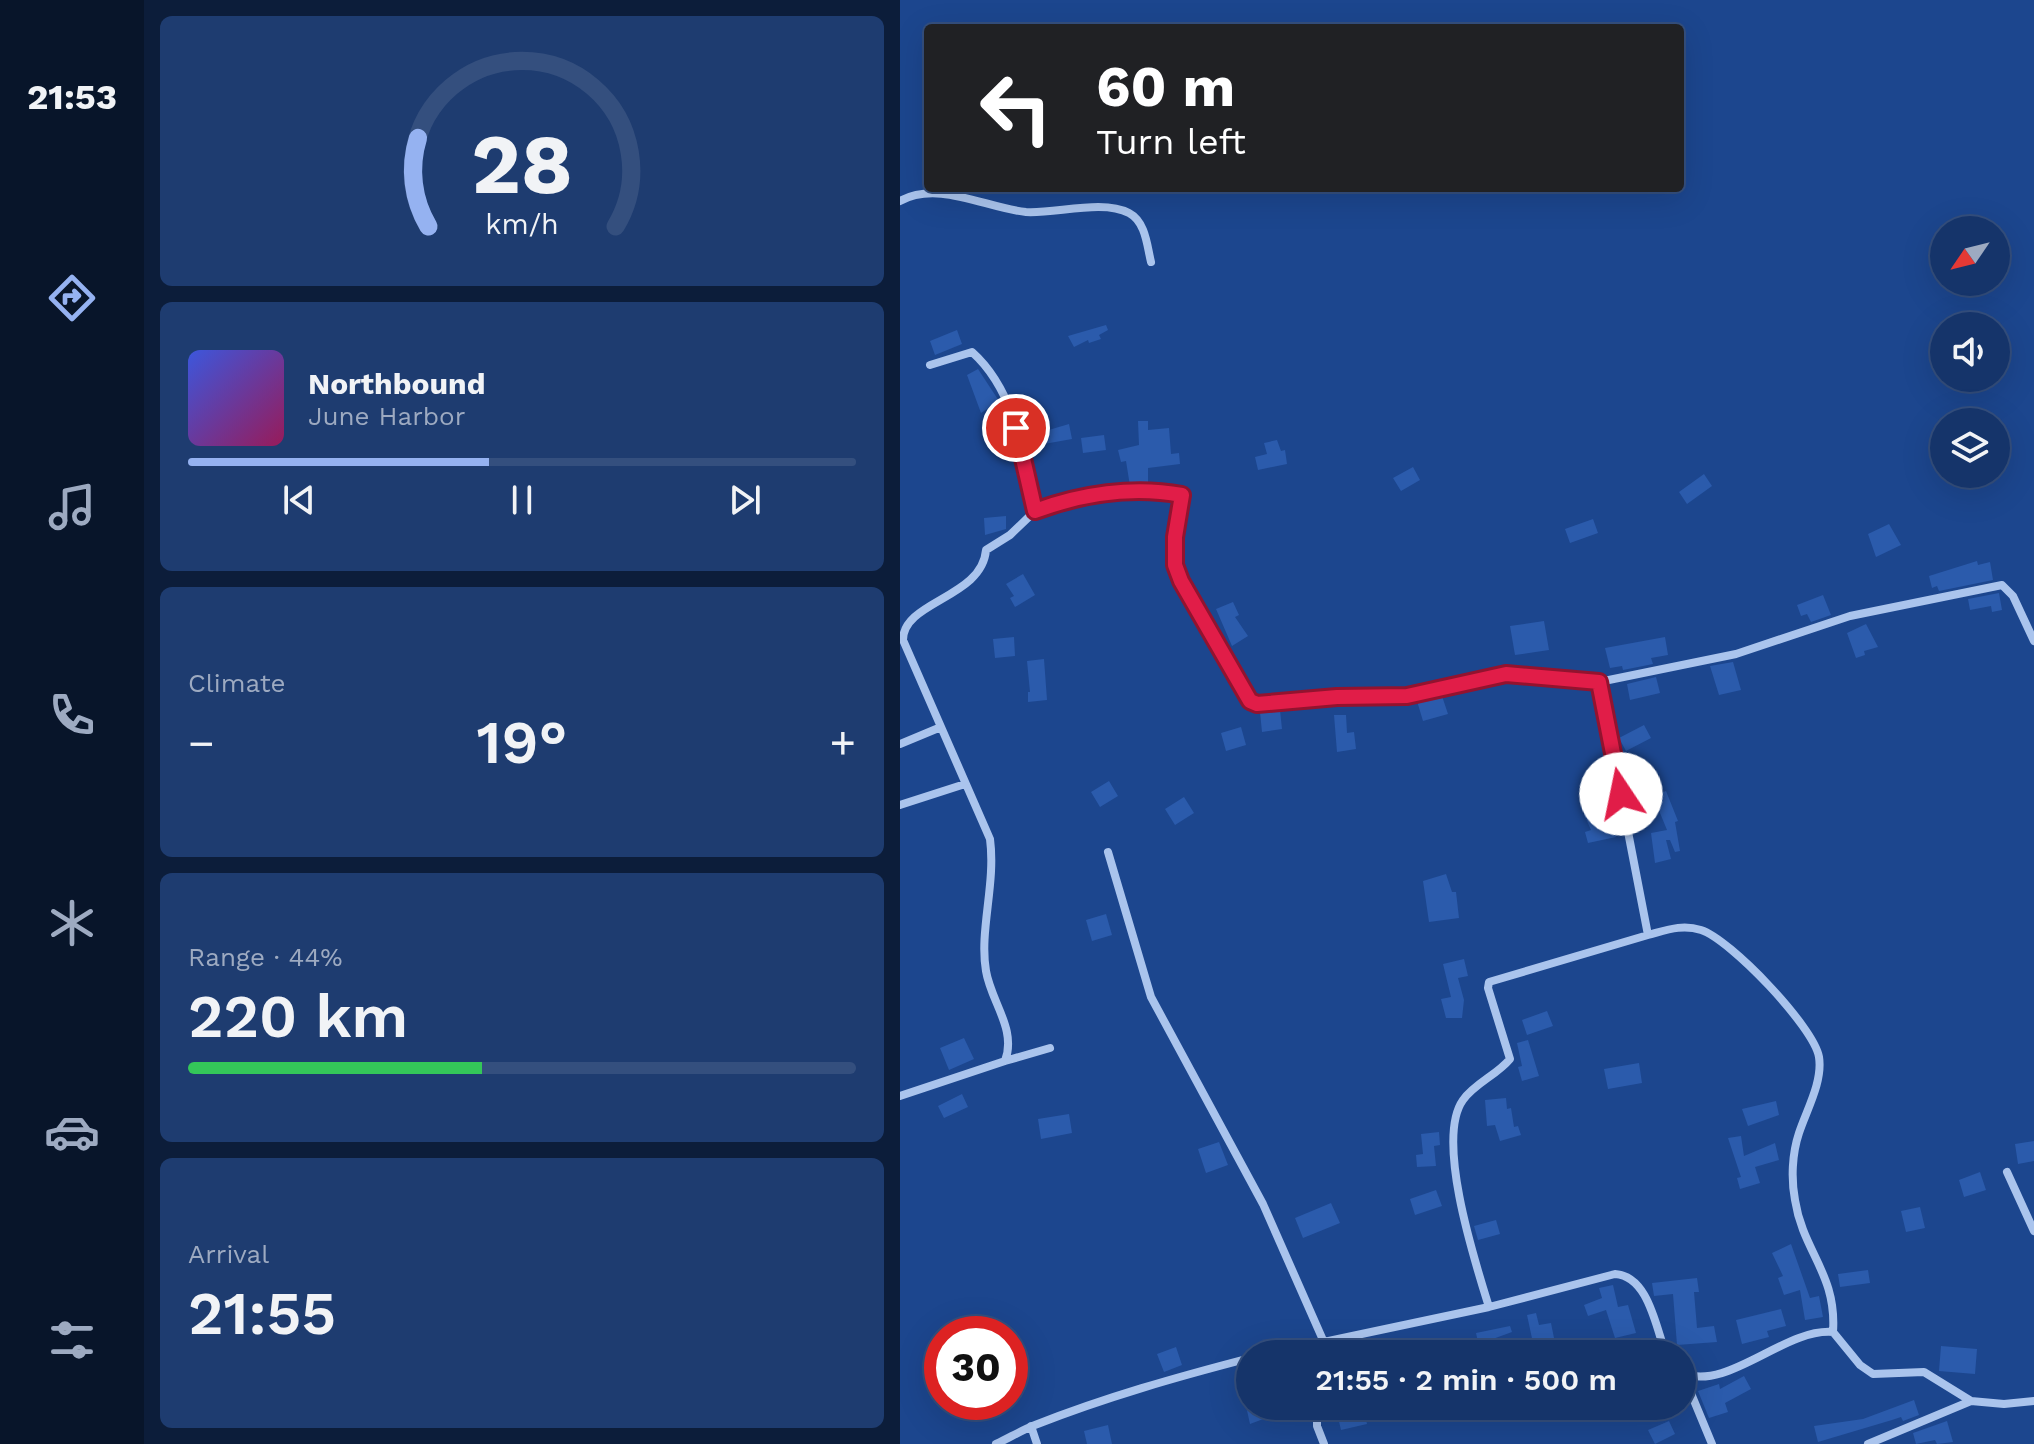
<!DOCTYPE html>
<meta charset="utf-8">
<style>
body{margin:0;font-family:"Work Sans",sans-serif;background:#1e3c70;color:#f1f3f6;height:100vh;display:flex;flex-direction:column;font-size:30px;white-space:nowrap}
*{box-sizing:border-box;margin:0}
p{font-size:26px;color:#9daac1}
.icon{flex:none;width:44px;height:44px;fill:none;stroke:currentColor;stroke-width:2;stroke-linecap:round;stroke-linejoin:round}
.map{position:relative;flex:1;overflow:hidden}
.sheet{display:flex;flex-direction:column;gap:16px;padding:16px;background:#0c1d3a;width:756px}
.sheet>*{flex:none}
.banner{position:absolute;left:24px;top:24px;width:760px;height:168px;border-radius:8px;box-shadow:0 8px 32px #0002,0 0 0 2px #344f7e;background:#202124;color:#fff;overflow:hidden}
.needle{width:52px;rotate:235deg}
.controls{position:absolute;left:1030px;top:216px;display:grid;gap:16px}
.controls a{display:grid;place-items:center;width:80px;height:80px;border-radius:50%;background:#15346a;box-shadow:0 8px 32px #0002,0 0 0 2px #344f7e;font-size:40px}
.speed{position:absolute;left:24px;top:1316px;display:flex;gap:16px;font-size:40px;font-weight:700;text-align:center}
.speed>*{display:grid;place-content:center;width:104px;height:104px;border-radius:50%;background:#15346a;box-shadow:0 8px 32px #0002,0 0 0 2px #344f7e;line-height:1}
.speed .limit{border:12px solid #d22;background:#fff;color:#111}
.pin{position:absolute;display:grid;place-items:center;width:68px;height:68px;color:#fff;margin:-34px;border:4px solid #fff;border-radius:50%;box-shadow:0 2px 8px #0007}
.me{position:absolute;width:88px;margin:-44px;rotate:349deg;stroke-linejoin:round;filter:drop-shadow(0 0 6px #0008)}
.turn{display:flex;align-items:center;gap:28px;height:168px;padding:0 40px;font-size:36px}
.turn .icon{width:104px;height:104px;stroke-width:2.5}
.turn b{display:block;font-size:56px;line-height:68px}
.big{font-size:60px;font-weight:600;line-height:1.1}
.sheet .widget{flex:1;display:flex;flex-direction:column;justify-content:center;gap:12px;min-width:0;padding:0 28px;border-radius:12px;background:#1e3c70}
.sheet .dial{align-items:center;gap:0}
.dial svg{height:208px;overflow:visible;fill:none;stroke:#344f7e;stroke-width:7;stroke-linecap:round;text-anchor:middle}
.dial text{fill:#f1f3f6;stroke:none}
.song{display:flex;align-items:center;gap:24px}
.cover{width:96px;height:96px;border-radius:12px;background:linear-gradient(135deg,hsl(230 70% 55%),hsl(330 70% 35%))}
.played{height:8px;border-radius:4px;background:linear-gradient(90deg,#95b2f1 45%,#344f7e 45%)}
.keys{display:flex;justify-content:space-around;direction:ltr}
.heat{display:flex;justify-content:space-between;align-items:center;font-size:44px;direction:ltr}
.charge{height:12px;border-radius:6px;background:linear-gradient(90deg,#34c759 44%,#344f7e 0)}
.trip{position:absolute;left:336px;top:1340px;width:460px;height:80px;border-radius:40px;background:#15346a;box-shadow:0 8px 32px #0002,0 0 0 2px #344f7e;font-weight:600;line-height:80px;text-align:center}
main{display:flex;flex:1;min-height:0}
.menu{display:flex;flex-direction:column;width:144px;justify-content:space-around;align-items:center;background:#08152a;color:#9daac1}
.menu .icon{width:56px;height:56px}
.menu .on{color:#95b2f1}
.menu b{font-size:36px;color:#f1f3f6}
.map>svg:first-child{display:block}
.building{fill:#2b5bac}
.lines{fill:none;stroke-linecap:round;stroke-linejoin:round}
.minor{stroke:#aac4ed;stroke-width:8}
.route-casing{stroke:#92132f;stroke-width:20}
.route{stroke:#e11d48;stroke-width:14}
</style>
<main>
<nav class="menu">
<b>21:53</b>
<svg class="icon on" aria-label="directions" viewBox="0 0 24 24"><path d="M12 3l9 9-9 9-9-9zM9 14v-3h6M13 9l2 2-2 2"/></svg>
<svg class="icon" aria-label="music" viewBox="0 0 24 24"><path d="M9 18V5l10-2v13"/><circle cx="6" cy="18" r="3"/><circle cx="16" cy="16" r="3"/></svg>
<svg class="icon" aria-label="phone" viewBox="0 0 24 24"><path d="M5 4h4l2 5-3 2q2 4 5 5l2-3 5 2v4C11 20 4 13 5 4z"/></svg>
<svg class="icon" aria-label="climate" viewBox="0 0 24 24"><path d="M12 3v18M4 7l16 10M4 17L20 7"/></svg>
<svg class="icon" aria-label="car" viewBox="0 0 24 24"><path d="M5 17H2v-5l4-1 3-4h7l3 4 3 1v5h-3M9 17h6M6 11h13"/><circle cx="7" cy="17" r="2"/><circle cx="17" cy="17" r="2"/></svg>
<svg class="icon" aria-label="filters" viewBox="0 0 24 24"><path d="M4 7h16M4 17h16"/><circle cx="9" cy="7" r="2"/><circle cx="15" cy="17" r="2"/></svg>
</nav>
<section class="sheet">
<div class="widget dial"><svg viewBox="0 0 100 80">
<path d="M14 69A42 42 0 1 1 86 69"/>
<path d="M14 69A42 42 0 0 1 10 35" stroke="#95b2f1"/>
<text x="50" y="56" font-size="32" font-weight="700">28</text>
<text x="50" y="72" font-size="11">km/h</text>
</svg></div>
<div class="widget">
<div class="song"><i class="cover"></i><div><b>Northbound</b><p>June Harbor</p></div></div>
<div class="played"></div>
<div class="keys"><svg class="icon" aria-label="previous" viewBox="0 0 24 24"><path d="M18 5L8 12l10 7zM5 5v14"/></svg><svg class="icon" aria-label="pause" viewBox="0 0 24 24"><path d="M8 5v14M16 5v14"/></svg><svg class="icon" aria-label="next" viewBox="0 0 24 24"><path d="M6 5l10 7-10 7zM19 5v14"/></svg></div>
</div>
<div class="widget"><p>Climate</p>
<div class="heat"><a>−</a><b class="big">19°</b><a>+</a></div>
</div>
<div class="widget"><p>Range · 44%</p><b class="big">220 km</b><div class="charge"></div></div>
<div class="widget"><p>Arrival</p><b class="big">21:55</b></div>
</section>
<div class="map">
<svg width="1134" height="1444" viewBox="0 0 1134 1444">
<rect width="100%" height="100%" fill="#1c468e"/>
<path class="building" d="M206,325l2,5 -9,5 2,4 -12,4 -1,-3 -14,7 -6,-11z
M57,330l5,14 -27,11 -5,-14z
M78,369l21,32 -18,12 -14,-38z
M238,421h10v9l21,-2 2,26 8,-1 1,11 -32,4v18h-18l-4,-25 -5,1 -3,-12 21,-5z
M169,424l3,15 -28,5 -2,-12z
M204,435l2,15 -23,3 -2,-15z
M377,440l4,11 4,-1 2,14 -29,6 -3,-13 12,-3 -3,-11z
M513,467l7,13 -19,11 -8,-13z
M804,474l8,12 -25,18 -8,-12z
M106,516v13l-21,6 -1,-17z
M693,519l5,14 -28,10 -5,-14z
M989,524l12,21 -25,12 -8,-23z
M1077,561l1,4 12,-3 3,18 -54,11 -2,-5 -5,2 -3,-12z
M123,574l12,21 -20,12 -5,-9 4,-2 -8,-12z
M1099,593l3,17 -10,2 -1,-6 -21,4 -2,-11z
M923,595l8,20 -20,7 -4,-8 -6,2 -4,-11z
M333,602l6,13 -4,2 13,19 -16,10 -16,-37z
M644,621l5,29 -34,5 -5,-29z
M966,624l12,23 -14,4 1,4 -9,3 -9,-25z
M114,637l1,19 -20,2 -2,-19z
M765,637l3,18 -17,3 2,6 -30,6 -1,-4 -12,2 -5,-20z
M144,659l3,41 -19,2v-10h2l-3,-31z
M833,662l8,28 -22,5 -9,-29z
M756,677l4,16 -30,7 -3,-16z
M542,696l6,18 -25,7 -6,-20z
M380,710l2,19 -20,3 -2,-20z
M434,715h12l1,18 7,-1 2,17 -19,3z
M744,725l7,13 -25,13 -7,-13z
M341,727l5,18 -20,6 -5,-18z
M703,774l5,13 -7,3 15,47 -28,6 -3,-11 6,-2 -7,-16 12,-5 -11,-28z
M209,781l9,15 -18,11 -9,-15z
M766,791l12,30 -3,1 5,29 -5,1 -5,-12h-4l5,19 -16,4 -4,-30 16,-3 -14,-34z
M284,797l10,16 -19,12 -10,-16z
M546,874l6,18h4l3,26 -30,4 -6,-41z
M206,914l6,21 -20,6 -6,-21z
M564,959l4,17 -10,2 6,22 -2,18h-16l-5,-19 10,-2 -8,-33z
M647,1011l6,15 -26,9 -5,-15z
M64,1038l10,21 -25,11 -9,-22z
M628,1040l11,36 -17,5 -4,-14 4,-1 -5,-23z
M739,1063l3,20 -34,6 -4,-20z
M62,1094l6,13 -24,11 -6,-12z
M606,1098l1,11 4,-1 3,19 4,-1 3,9 -21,6 -5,-16 -8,1 -2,-26z
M876,1101l3,14 -31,11 -6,-17z
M169,1114l3,19 -31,6 -3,-20z
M539,1132l1,13 -6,1 2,20 -19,1 -1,-12 7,-1 -2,-20z
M841,1136l3,20 31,-13 4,17 -24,7 5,16 -20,6 -3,-11 4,-1 -13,-39z
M1134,1141v20l-16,3 -3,-20z
M319,1142l9,23 -22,8 -8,-24z
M1080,1172l6,18 -22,7 -5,-17z
M536,1190l6,16 -27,9 -5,-16z
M431,1203l9,20 -37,15 -8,-20z
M1020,1207l5,21 -19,4 -5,-21z
M596,1220l4,14 -22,6 -4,-14z
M891,1244l19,54 9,-2 4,21 -18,3 -5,-30 -16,5 -6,-17 5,-2 -11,-23z
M968,1270l2,13 -30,4 -2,-13z
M797,1278l2,14h-5l3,36 17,-2 3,16 -40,3 -4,-51 -19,2 -2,-13z
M713,1285l5,22 10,-2 8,28 -21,5 -9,-28 -18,6 -4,-11 18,-7 -3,-10z
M881,1309l5,17 -19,5 2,6 -27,7 -6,-24z
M636,1313l3,12 12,-2 4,20 -11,1 -1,-5 -10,4 -6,-28z
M610,1326l2,6 -22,8 2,8 -12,3 -4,-18z
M1041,1346l36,3 -2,25 -36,-3z
M276,1347l6,18 -18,7 -7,-18z
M844,1376l7,13 -26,14 3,9 -19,6 -11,-27 21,-7 1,5z
M1014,1400l5,15 -16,6 -2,-4 -9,3 -74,22 -4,-16 49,-7z
M346,1406h46l1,2 -43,16z
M463,1407l4,17 -26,6 -4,-17z
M769,1421l6,13 -20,10 -7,-14z
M1047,1421l6,21 -16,2 -2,-4 -19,4 -3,-11z
M208,1425l4,19h-25l-3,-13z"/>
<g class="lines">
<path class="minor" d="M0,201c38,-21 86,7 126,11 29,2 77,-13 103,1 17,9 18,33 22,49
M30,365l42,-13c44,39 52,105 63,159
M0,744l41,-17
M0,805l65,-21
M208,852l43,145 112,207 60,136
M105,1061l45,-13
M0,1096l105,-35c12,-32 -14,-59 -19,-90 -7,-40 10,-87 4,-132l-87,-199c0,-39 79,-42 83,-90l24,-15 25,-24 34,-12 44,-7 69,3 -7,42v28l6,16c12,22 60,115 76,123l80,-7 70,-1 99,-22 23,-1 70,9
M1107,1172l27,59
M589,1307c-14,-45 -54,-168 -26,-207 12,-17 34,-25 47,-41l-22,-71 1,-6 159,-47
M933,1332c4,-58 -30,-80 -38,-132 -4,-21 -3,-46 4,-67 7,-22 24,-51 20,-76 -5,-30 -89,-118 -118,-127 -19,-6 -34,0 -53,5l-49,-253 137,-28 114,-38 152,-31 11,11 21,45
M367,1354l222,-47 126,-33c34,2 41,55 51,80
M782,1373c46,19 102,-45 151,-41l27,33 13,9 51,-2 47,29 33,3 30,-3
M783,1374l29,70
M417,1406v20l7,18
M131,1426l6,18
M96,1444c13,-6 26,-14 39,-19 71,-28 142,-48 215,-67
M968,1444l103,-43"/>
</g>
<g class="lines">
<g class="route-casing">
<path id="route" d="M116,428l19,83c46,-17 98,-25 147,-16l-7,42v28l6,16 69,120 7,3 80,-7 70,-1 99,-22 93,8 22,112"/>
</g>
<use href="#route" class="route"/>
</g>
</svg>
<div class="controls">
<a><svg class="needle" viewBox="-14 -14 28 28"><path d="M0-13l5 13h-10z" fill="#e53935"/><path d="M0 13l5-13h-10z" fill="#9daac1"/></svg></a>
<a><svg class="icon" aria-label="sound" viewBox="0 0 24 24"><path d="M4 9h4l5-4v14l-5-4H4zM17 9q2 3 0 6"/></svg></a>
<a><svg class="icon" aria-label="layers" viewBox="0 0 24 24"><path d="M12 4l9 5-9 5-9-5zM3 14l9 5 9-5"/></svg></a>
</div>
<div class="speed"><div class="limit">30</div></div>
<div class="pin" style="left:116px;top:428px;background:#d93025"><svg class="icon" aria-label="arrive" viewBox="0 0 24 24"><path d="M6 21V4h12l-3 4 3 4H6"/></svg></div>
<svg class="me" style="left:721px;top:794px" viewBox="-20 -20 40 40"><circle r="19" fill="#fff"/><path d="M0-13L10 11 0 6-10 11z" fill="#e11d48"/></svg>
<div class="trip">21:55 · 2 min · 500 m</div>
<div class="banner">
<div class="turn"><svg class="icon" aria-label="left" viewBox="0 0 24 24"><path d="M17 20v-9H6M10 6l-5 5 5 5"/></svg><div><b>60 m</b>Turn left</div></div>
</div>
</div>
</main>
